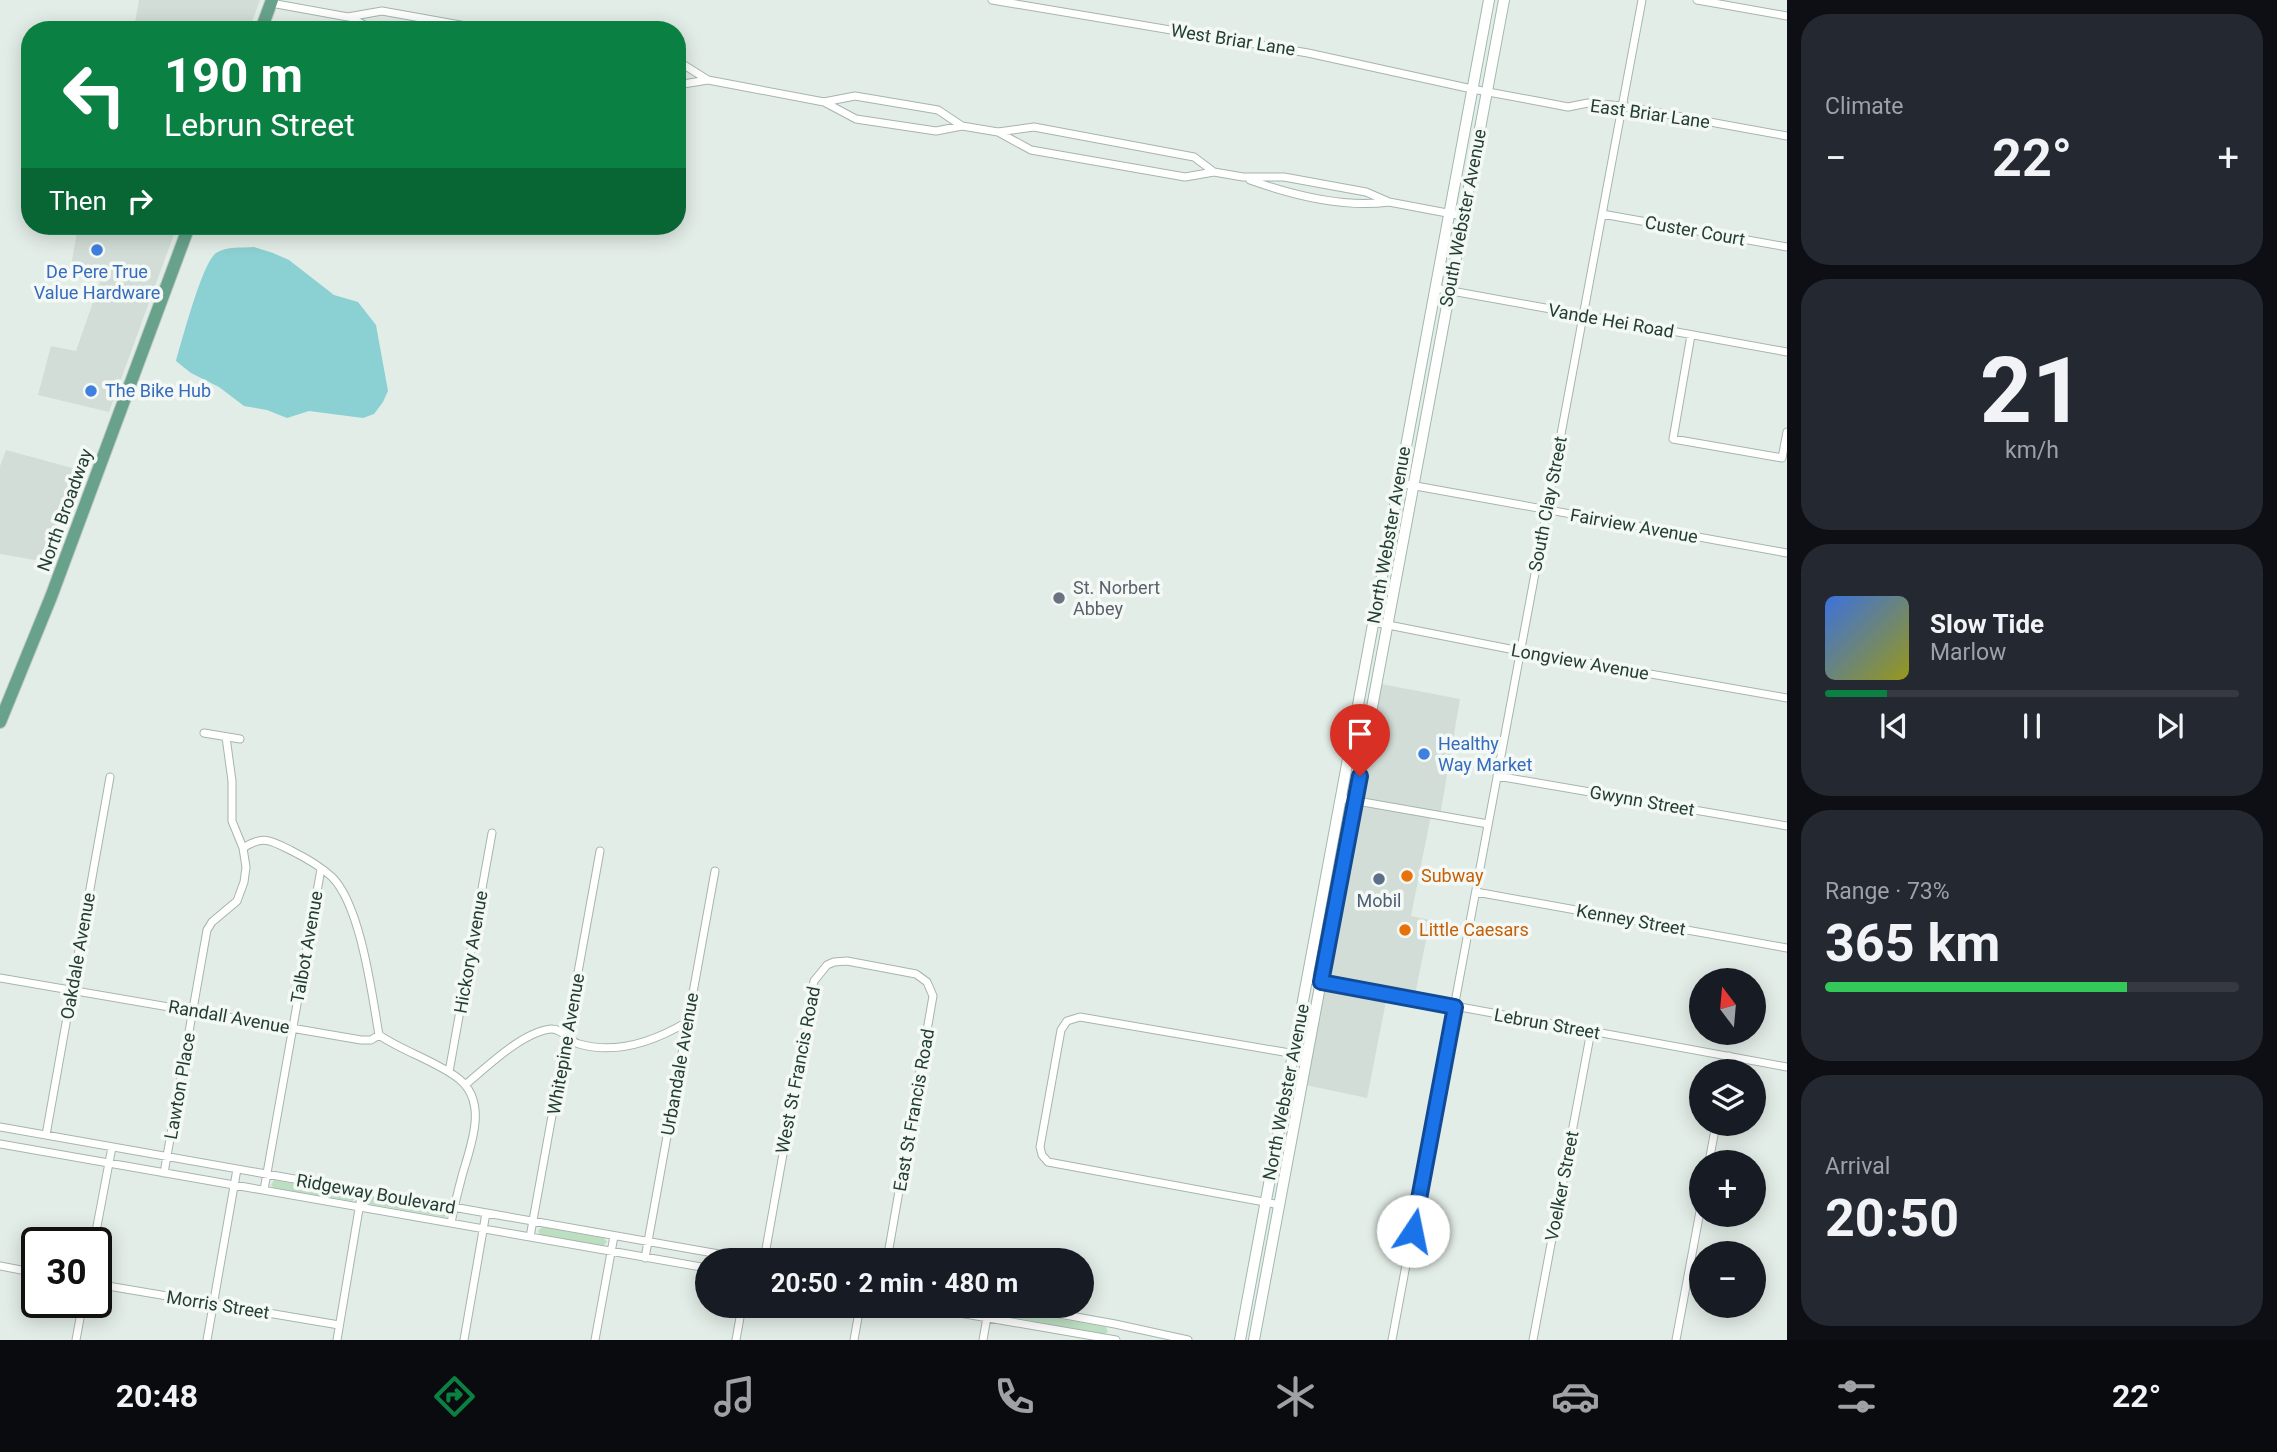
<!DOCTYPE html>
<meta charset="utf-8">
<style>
body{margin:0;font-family:Roboto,sans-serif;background:#242831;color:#f1f3f6;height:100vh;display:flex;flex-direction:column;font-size:26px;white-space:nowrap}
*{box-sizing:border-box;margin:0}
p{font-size:23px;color:#9ea1a6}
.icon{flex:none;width:38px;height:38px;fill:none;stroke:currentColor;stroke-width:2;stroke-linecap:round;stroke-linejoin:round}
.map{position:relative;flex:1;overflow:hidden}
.details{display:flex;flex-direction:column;gap:14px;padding:14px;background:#0d0f14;width:490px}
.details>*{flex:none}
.banner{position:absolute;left:21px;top:21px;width:665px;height:214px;border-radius:28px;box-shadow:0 4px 18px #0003;background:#0b8043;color:#fff;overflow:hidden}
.needle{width:46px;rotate:344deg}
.tools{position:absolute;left:1689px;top:968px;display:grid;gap:14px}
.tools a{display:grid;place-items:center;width:77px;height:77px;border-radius:50%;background:#171b24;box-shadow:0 4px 18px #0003;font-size:35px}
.speed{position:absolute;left:21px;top:1227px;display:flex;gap:14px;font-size:35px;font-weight:700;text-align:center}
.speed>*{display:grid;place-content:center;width:91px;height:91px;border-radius:50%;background:#171b24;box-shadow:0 4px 18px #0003;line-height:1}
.speed .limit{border:4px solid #111;border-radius:10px;background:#fff;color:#111}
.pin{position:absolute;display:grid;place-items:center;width:60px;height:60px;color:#fff;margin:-72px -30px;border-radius:50% 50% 50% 0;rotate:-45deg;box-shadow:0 0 7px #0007}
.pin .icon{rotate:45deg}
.me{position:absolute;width:77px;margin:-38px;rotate:11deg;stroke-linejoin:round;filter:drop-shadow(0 0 5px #0008)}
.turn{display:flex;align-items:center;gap:24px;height:147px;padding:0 28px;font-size:32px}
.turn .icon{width:91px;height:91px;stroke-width:2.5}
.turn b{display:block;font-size:49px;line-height:60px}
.then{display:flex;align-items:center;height:66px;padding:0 28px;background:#0003;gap:14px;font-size:26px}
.big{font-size:52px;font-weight:700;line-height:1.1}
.details .widget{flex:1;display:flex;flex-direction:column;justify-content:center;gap:10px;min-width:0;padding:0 24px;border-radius:28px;background:#242831}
.details .dial{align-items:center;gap:0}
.dial b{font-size:91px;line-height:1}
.song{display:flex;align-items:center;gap:21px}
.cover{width:84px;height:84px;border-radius:10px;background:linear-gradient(135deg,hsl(220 70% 55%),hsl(60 70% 35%))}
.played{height:7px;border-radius:4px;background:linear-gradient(90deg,#0b8043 15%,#363941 15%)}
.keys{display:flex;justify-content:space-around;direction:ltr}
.heat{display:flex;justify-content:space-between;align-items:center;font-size:38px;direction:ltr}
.charge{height:10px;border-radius:5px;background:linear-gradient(90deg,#34c759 73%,#363941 0)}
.trip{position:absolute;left:695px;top:1248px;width:399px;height:70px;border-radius:35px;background:#171b24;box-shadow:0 4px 18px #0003;font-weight:700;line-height:70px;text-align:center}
.dock{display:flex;height:112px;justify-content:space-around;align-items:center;background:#090b0e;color:#9ea1a6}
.dock .icon{width:49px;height:49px}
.dock .selected{color:#0b8043}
.dock b{font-size:32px;color:#f1f3f6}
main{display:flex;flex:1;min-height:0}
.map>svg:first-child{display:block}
.built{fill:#d1ddd6}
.green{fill:#bcdec1}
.water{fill:#8bd0d2}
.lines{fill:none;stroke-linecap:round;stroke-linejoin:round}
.minor-casing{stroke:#a6b5ad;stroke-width:9}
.secondary-casing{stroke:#a1b9ad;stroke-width:12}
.primary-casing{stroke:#c1c9c6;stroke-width:14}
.minor{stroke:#fff;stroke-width:7}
.secondary{stroke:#fff;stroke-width:10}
.primary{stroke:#68a28b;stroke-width:12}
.route-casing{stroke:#114b97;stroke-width:18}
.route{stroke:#1a73e8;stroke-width:12}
.shop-dot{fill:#3f7fe0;stroke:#f4f9f6;stroke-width:2.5}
.worship-dot{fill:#6b7280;stroke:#f4f9f6;stroke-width:2.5}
.food-dot{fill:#e8710a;stroke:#f4f9f6;stroke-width:2.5}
.service-dot{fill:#5c6f8a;stroke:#f4f9f6;stroke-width:2.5}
.labels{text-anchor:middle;stroke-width:7;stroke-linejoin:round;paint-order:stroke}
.street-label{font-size:18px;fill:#233e33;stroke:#f4f9f6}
.shop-label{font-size:18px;fill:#366cbe;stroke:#f4f9f6;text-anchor:start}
.worship-label{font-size:18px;fill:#5b616d;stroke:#f4f9f6;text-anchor:start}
.food-label{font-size:18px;fill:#c56008;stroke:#f4f9f6;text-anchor:start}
.service-label{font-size:18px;fill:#4e5e75;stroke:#f4f9f6}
</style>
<main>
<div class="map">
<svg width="1787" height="1340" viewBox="0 0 1787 1340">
<rect width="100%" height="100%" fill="#e3ede7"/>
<path class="built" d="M139,0h121l-11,30h-107l-8,-2z
M78,226l44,2 1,-2h54l-68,186 -71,-17 13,-49 25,5 25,-72 -31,-7z
M6,450l81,22 -34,91 -53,-9v-88z
M1371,682l89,17 -20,117 -9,-1 -20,101 19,4 -16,80 -27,-4 -20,102 -71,-15z"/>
<path class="green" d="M274,1180l78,14 3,5 -3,2 -78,-13 -3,-3z
M368,1197l77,13 2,6 -3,1 -75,-13 -3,-2z
M542,1227l62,11 3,4 -4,4 -63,-11 -2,-4z
M998,1308l108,19 2,5 -4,2 -107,-19 -3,-3z"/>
<path class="water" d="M254,247l19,6 16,7 45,35 24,7 18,23 12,66 -5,11 -9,12 -11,4 -54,-7 -22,7 -20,-8 -23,-4 -25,-19 -28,-14 -15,-12c6,-20 26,-98 40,-108 11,-7 26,-5 38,-6z"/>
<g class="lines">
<g class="minor-casing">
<path id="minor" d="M992,0l316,53 164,36 70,13 26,5 20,-4 34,3 165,30
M1697,0l90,16
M271,3l77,14 34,-6 106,19
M349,17l25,13
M677,64l7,1 24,15 116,22 31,-6 83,14 24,16 36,6 36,-5 160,30 20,15 29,5h41l82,15 23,10 74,14
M677,85l31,-5
M824,102l32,17 80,12 26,-5
M998,132l33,18 154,27 29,-5
M1250,180c42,15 94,28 139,22
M1602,214l185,33
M1435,288l352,64
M1691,335l-18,104 109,19 5,-26
M1399,483l388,70
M1373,622l147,29 267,47
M204,733l36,6
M1497,776l290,50
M1340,798l148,26
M243,848c20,-13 28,-8 49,3 14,7 28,15 40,26 29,29 40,118 47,158
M1476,892l311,56
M0,978l361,62h10l8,-5c25,17 59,27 80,44 30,24 11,68 3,97 -4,15 -8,31 -11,47
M1307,979l480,88
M1726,1071l3,-15
M449,1072l43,-239
M465,1085c22,-18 57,-53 86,-56 11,-1 17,12 28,15 38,11 76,-3 108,-22
M0,1127l753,133
M46,1135l64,-358
M0,1144l707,124
M1709,1162l7,-38
M164,1173l43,-243 5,-8 25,-21 7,-19 2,-15 -3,-19 -11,-27v-40l-6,-44
M264,1190l57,-321
M1280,1205l-232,-43 -6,-7 -2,-8 21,-117 6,-9 13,-4 227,39
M530,1237l70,-386
M94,1242l18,-95
M645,1258l70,-387
M764,1260l50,-279 13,-16 7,-3 13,-1 69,13 11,8 6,14 -46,264
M0,1266l37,7
M96,1284l243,41
M919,1306l197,34
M1015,1306l100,18 73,16
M76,1340l7,-38
M207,1340l30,-171
M337,1340l25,-149
M464,1340l22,-127
M595,1340l19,-104
M736,1340l6,-34
M854,1340l6,-34
M983,1340l6,-34
M1392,1340l250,-1340
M1533,1340l58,-309
M1676,1340l25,-134"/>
</g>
<g class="secondary-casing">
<path id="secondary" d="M1240,1340l249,-1340
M1254,1340l250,-1340"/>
</g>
<g class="primary-casing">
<path id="primary" d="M261,30l11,-30
M0,722l51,-125 138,-371"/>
</g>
<use href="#minor" class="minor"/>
<use href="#secondary" class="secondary"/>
<use href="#primary" class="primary"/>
</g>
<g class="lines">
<g class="route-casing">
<path id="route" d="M1360,776l-39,206 134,25 -42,224"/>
</g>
<use href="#route" class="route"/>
</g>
<g class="shop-dot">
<circle cx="97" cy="250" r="7"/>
<circle cx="91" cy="391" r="7"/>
<circle cx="1424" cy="754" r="7"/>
</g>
<circle class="worship-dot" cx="1059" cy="598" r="7"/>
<g class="food-dot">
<circle cx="1407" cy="876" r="7"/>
<circle cx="1405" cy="930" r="7"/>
</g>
<circle class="service-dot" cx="1379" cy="879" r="7"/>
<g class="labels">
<g class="street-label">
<text transform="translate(1233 40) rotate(9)" y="6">West Briar Lane</text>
<text transform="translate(1650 114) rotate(8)" y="6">East Briar Lane</text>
<text transform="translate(1463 218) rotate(-79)" y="6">South Webster Avenue</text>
<text transform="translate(1695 231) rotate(10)" y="6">Custer Court</text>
<text transform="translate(1611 321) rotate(10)" y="6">Vande Hei Road</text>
<text transform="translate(1548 504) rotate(-79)" y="6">South Clay Street</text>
<text transform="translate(65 510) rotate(-70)" y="6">North Broadway</text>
<text transform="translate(1634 526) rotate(10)" y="6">Fairview Avenue</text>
<text transform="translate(1389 535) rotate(-80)" y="6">North Webster Avenue</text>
<text transform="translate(1580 662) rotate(10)" y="6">Longview Avenue</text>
<text transform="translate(1642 801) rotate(10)" y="6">Gwynn Street</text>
<text transform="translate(1631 920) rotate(10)" y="6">Kenney Street</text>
<text transform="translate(307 947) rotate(-80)" y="6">Talbot Avenue</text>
<text transform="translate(471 952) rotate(-80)" y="6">Hickory Avenue</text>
<text transform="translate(78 956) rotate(-80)" y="6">Oakdale Avenue</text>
<text transform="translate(229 1017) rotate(10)" y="6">Randall Avenue</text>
<text transform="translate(1547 1024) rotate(10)" y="6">Lebrun Street</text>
<text transform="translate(566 1044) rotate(-80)" y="6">Whitepine Avenue</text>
<text transform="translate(680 1064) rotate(-80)" y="6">Urbandale Avenue</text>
<text transform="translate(798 1070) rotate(-79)" y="6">West St Francis Road</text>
<text transform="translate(180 1086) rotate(-80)" y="6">Lawton Place</text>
<text transform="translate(1286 1092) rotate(-79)" y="6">North Webster Avenue</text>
<text transform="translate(914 1110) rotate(-80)" y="6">East St Francis Road</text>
<text transform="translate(1562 1186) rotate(-79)" y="6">Voelker Street</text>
<text transform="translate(376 1194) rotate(10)" y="6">Ridgeway Boulevard</text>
<text transform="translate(218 1305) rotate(9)" y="6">Morris Street</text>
</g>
<g class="shop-label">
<text x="97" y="278" text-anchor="middle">De Pere True<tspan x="97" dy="21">Value Hardware</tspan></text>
<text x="105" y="397">The Bike Hub</text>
<text x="1438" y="750">Healthy<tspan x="1438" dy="21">Way Market</tspan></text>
</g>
<g class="worship-label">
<text x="1073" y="594">St. Norbert<tspan x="1073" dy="21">Abbey</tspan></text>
</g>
<g class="food-label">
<text x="1421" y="882">Subway</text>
<text x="1419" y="936">Little Caesars</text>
</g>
<g class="service-label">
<text x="1379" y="907">Mobil</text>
</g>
</g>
</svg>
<div class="tools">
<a><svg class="needle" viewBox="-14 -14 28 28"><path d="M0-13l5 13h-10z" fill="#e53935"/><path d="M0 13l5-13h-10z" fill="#9ea1a6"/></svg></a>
<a><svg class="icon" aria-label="layers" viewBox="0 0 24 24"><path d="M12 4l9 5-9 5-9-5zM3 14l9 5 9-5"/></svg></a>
<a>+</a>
<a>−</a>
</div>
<div class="speed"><div class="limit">30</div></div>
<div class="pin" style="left:1360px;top:776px;background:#d93025"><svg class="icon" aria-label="arrive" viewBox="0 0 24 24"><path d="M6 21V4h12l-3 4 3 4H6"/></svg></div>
<svg class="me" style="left:1413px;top:1231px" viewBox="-20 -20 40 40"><circle r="19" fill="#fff"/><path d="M0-13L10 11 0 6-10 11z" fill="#1a73e8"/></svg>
<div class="trip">20:50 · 2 min · 480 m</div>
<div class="banner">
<div class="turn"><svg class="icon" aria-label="left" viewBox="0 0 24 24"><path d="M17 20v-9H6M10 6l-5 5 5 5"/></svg><div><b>190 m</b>Lebrun Street</div></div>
<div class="then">Then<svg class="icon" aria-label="right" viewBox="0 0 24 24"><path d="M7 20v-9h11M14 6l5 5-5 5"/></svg></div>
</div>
</div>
<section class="details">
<div class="widget"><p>Climate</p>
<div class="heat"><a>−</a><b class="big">22°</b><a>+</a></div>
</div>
<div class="widget dial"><b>21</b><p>km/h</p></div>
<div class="widget">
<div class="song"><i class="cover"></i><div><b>Slow Tide</b><p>Marlow</p></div></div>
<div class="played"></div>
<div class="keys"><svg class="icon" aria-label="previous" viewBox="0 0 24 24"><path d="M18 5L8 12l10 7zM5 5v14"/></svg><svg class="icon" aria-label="pause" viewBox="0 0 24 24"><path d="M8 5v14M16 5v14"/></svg><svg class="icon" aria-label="next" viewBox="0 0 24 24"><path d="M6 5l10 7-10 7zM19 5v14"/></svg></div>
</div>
<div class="widget"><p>Range · 73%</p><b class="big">365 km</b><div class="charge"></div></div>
<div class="widget"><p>Arrival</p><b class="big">20:50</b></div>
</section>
</main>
<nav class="dock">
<b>20:48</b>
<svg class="icon selected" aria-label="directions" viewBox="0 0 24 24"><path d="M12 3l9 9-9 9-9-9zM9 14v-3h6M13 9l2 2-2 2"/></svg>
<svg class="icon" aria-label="music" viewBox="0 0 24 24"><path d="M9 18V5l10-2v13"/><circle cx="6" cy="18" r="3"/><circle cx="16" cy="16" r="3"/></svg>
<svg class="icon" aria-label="phone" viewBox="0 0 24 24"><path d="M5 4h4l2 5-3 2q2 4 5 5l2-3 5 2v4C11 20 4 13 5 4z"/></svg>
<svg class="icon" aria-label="climate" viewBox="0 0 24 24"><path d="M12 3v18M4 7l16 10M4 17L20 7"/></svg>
<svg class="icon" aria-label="car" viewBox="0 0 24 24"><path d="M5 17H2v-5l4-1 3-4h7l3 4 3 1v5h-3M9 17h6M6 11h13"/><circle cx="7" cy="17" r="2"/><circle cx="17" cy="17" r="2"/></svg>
<svg class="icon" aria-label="filters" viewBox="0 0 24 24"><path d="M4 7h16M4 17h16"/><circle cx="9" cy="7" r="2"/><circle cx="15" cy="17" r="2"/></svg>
<b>22°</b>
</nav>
